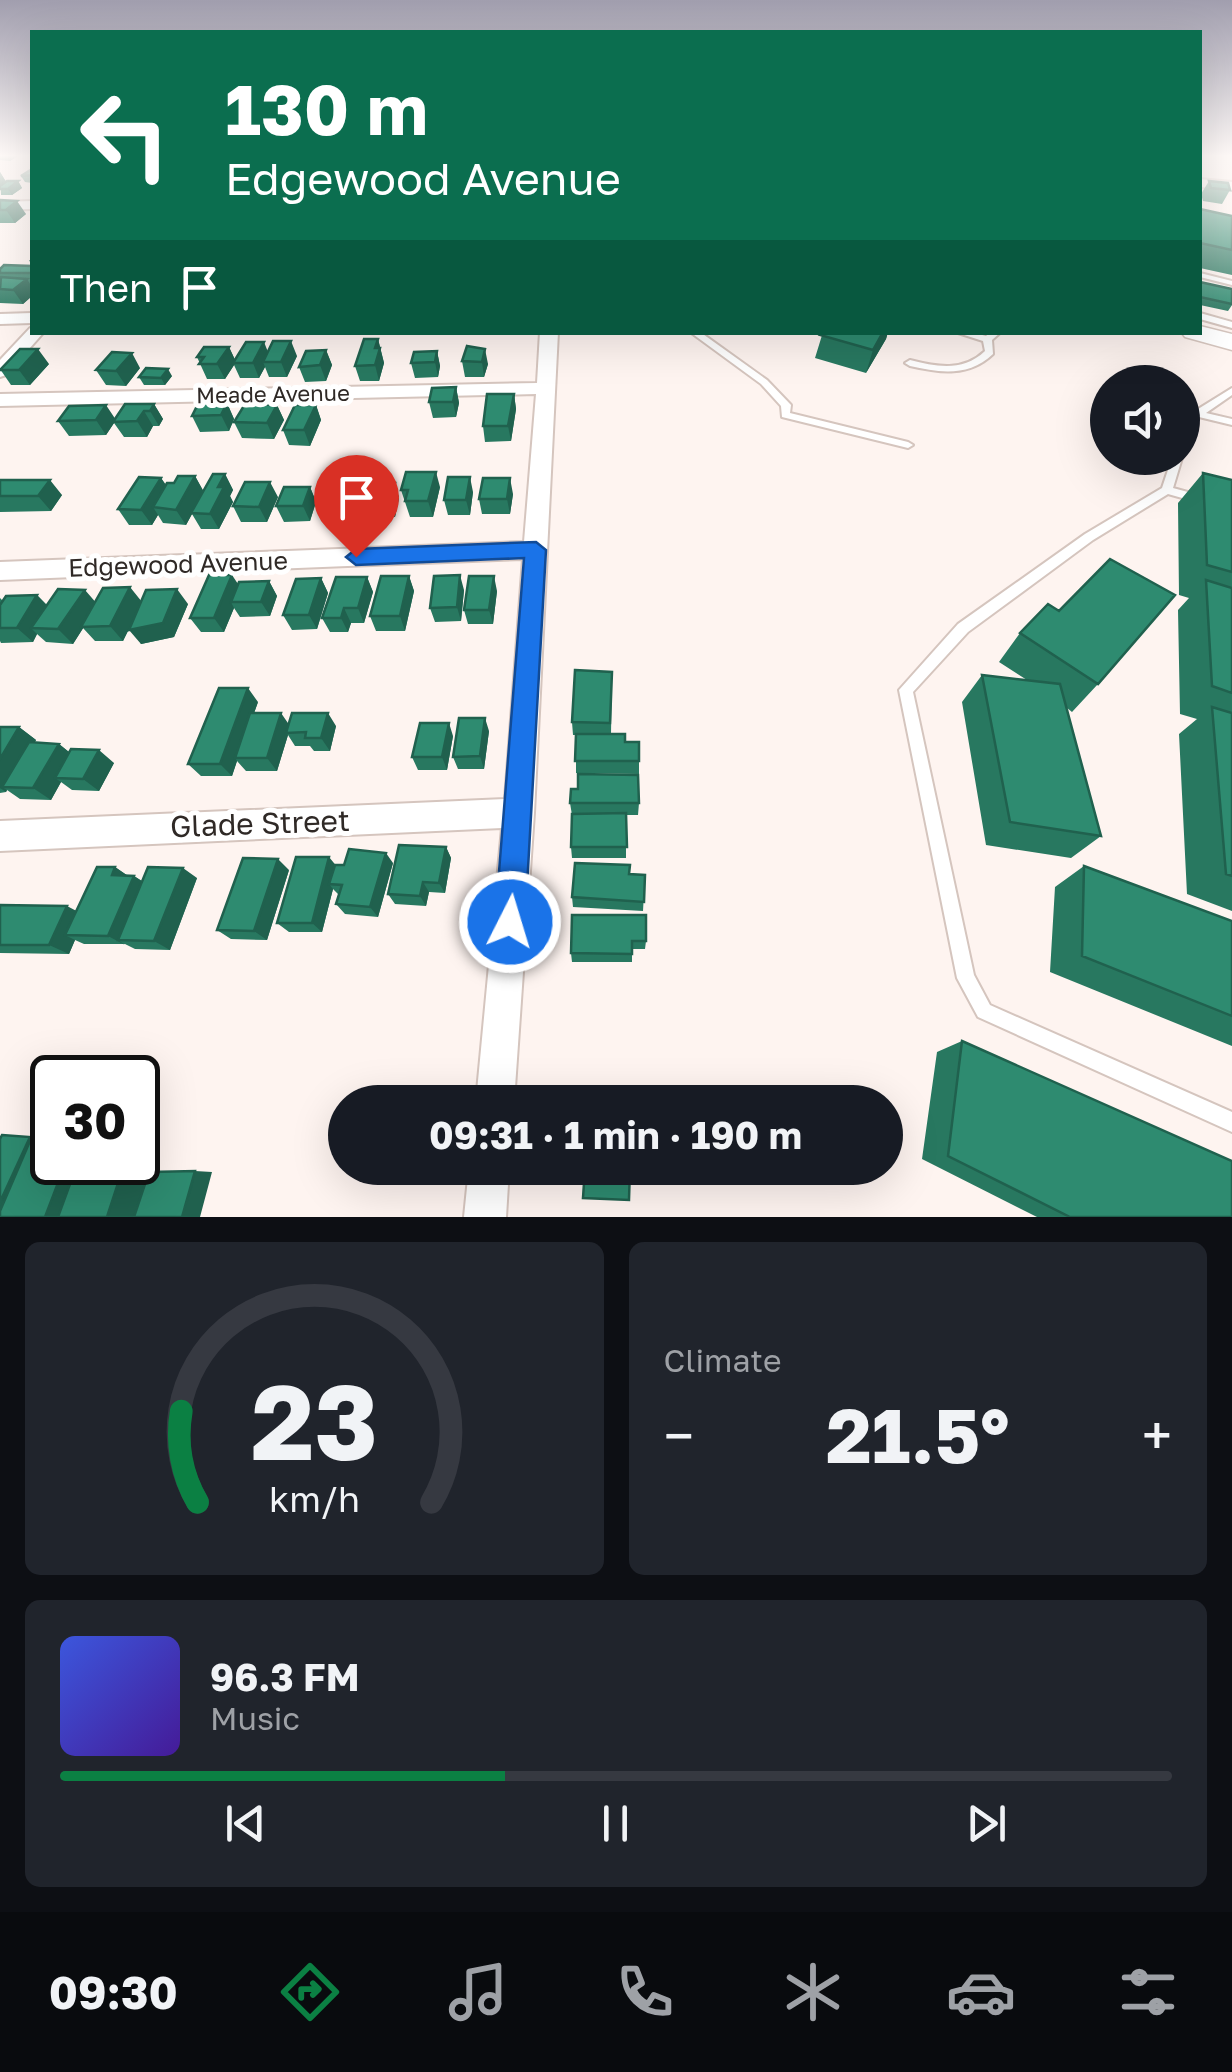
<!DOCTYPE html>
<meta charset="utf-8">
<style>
body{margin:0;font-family:"Golos Text",sans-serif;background:#20242c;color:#f1f3f6;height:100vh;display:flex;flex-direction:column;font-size:38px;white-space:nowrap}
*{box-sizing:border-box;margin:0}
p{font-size:32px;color:#9ea1a6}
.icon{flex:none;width:55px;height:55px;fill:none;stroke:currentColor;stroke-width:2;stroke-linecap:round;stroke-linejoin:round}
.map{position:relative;height:1217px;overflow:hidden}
.details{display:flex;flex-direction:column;gap:25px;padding:25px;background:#0d0f14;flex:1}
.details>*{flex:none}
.guide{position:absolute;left:30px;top:30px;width:1172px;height:305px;border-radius:0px;box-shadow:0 10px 40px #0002;background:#0b6e4f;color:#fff;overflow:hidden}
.fabs{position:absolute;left:1090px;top:365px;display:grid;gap:20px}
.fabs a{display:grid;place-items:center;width:110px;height:110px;border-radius:50%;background:#171b24;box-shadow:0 10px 40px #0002;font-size:50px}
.speed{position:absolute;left:30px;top:1055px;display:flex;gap:20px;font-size:50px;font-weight:700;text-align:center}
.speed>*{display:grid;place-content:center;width:130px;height:130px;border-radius:50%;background:#171b24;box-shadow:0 10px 40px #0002;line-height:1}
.speed .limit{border:5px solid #111;border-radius:15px;background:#fff;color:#111}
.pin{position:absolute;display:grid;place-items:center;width:85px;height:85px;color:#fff;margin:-102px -42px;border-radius:50% 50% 50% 0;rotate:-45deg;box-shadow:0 0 10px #0007}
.pin .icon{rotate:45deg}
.me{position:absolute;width:110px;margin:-55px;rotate:5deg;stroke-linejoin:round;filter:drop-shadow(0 0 8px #0008)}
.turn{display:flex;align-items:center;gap:35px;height:210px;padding:0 30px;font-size:45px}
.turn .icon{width:130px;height:130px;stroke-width:2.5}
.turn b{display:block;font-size:70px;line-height:85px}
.then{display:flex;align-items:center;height:95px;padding:0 30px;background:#0003;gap:20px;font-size:38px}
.big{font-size:75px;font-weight:700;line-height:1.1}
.details .card{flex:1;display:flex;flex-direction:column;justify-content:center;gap:15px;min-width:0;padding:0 35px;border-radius:15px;background:#20242c}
.details .dial{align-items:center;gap:0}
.dial svg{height:260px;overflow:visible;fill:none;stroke:#363941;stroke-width:7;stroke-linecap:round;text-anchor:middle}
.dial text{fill:#f1f3f6;stroke:none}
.song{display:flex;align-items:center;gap:30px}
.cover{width:120px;height:120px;border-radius:15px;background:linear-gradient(135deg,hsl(230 70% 55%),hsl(260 70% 35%))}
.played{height:10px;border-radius:5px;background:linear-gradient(90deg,#0b8043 40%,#363941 40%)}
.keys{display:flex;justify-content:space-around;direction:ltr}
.heat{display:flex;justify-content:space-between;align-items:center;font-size:55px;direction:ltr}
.details .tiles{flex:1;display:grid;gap:25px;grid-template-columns:1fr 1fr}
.card:last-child{grid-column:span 2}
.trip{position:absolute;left:328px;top:1085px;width:575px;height:100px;border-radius:50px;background:#171b24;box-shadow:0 10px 40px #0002;font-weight:700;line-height:100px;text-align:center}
.tab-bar{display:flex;height:160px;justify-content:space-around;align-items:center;background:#090b0e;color:#9ea1a6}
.tab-bar .icon{width:70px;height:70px}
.tab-bar .selected{color:#0b8043}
.tab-bar b{font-size:45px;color:#f1f3f6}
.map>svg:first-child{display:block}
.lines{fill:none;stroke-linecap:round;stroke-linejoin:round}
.service-casing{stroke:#d5c5be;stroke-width:4}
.minor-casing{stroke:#d5c5be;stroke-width:4}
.primary-casing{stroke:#d5c5be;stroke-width:3}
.service{fill:#fff;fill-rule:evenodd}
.minor{fill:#fff;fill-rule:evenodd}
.primary{fill:#fff;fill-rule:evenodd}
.wall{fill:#287860}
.shaded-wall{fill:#20614e}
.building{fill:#2e8b70;stroke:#20614e;stroke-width:2.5}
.route{fill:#1a73e8;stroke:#114b97;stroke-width:2.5}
.labels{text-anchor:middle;stroke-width:10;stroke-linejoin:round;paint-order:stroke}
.far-street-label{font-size:22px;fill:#2f2926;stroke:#fff}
.street-label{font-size:25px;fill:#2f2926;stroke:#fff}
.near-street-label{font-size:30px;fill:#2f2926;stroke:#fff}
</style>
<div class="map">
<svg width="1232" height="1217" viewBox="0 0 1232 1217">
<rect width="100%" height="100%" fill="#fef4f0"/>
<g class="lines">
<g class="service-casing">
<path id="service" d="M1200,273l32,8v4l-32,-8z
M1200,313l32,9v6l-32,-9z
M690,332h10l67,48 24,25 -1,8 118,29 5,3 -5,3 -126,-31 -1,-11 -20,-22z
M955,332h16l15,4 5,-4h10l-9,8 1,14c-24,23 -53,19 -83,12l-5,-3 5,-3c27,7 53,12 75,-9l-2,-10z
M1232,388v7l-26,18 26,6v6l-33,-8 -17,10v-8z
M1172,458h10l-9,30 59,16v8l-64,-18 -75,46 -125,92 -55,60 61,283 16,30 242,107v20l-254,-115 -21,-39 -58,-288 59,-66 127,-90 77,-46z"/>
</g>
<g class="minor-casing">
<path id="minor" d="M1200,179l32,3v8l-32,-3z
M32,201v8l-32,1v-8z
M32,313v10l-32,1v-10z
M30,328l2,4h12l-38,43 -6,2v-17z
M540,332h18l-24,481 -20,289h-38l26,-274 -502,23v-30l505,-22 18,-240 -523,21v-18l524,-20 12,-148 -536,12v-12l537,-11z
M469,1168h40l-3,49h-42z"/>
</g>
<g class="primary-casing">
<path id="primary" d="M1200,326l32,8v16l-47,-13 -4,-5h19z"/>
</g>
<use href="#service" class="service"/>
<use href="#minor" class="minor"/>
<use href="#primary" class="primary"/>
</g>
<path class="wall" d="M0,155h19l-9,6 -10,-1z
M32,169v14l-7,-1 -4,-6z
M0,172l6,10 12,-1 4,7 -10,7h-11z
M1209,181l21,9 -8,14 -19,-3 -2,-7z
M0,200l26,14 -11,9h-15z
M1200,209l32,7v59l-32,-7z
M29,260h3v36l-9,8 -23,-1v-34l32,-3z
M1200,282l32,7v16l-4,6 -28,-6z
M823,332h65l-2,7 -20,34 -51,-15z
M378,339l6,24 -5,18h-19l-5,-15z
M467,346l21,18 -4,13h-19l-3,-16z
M229,347l6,13 33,-8 29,4 -10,21h-18l-4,-10 -6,11h-19l-6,-13 -9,14h-18l-10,-22z
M326,350l6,15 -6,16 -21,1 -6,-15z
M437,351l3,15 -2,11 -23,1 -4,-15z
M49,364l-19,21h-19l-11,-16z
M140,368l-14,18 -20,-1 -10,-15z
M172,376l-7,9h-21l-5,-8z
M456,387l3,16 -3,14 -23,1 -4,-16z
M514,394l2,15 -5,32 -26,1 -2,-16z
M227,403l7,16 -5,12 -29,1 -8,-16z
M154,404l9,15 -4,7h-6l-6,11h-23l-10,-14 -8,12 -37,1 -11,-15 57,-2z
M277,405l7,15 -10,19 -32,-1 -8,-16z
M316,405l5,15 -11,26 -21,-1 -6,-15z
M1203,473l29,7v431l-45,-17 -8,-160 18,-15 -17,-5 -2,-104 11,-12 -10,-3 -1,-92z
M225,474l8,16 -3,6 3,6 -14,27h-18l-9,-15 -6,11 -23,-2 -5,-8 -6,10h-23l-11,-16 43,-31 5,7 29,-9 8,15z
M0,480l62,15 -11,16 -51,1z
M354,480l4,10 37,-7 4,15 -4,19h-35l-4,-9 -8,1 -2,8 -25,1 -6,-13 -5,16 -26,1 -8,-16 34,-19 5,12z
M440,487l-7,30h-23l-9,-27z
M473,492l-3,23h-22l-4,-15z
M513,494l-3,20h-28l-3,-15z
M278,497l-11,25h-26l-8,-16z
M409,576l5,15 -9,40h-29l-6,-15z
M367,577l6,15 -9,31h-13l-3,9h-18l-8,-14z
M321,578l7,15 -11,36 -25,1 -9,-15z
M269,581l8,15 -7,20 -30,1 -6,-9 -10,24h-23l-11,-14 48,-34z
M464,590l-3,31 -26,1 -5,-14z
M497,591l-4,33h-25l-4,-14z
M37,595l10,10 48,-3 46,-1 47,3 -14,33 -33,7 -8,-23 -10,20h-28l-12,-13 -10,16 -27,-2 -9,-8 -4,8 -32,1 -1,-2v-43l3,3z
M1020,633l78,51 -26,28 -6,-5 35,129 -30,22 -85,-13 -24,-143 20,-27 45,5 -28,-18z
M612,672l-1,62 14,8 14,19v13l-63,-1v-38h-3l-1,-13z
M258,702l-4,11 35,11 47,2 -6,25h-16l-4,-5h-15l-7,-11 -11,36h-31l-9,-10 -5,15h-31l-13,-12z
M0,727h19l17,13 -2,3 25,1 10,8 45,11 -15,28 -27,-1 -11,-8 -10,18 -31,-1 -13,-9 -1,2 -6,1z
M489,731l-5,38h-26l-5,-12z
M453,736l-6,34h-29l-6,-13z
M570,803h69l-1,12h-12v43h-54l-1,-11 1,-32z
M446,847l5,11 -6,35 -16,-1 -3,14 -31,-2 -7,-10z
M393,863l-15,54 -33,-3 -9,-10 3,-9 -6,-6 -11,43h-33l-12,-9 58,-58z
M1084,866l148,55v125l-182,-74 5,-85z
M115,867l13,9h6l8,5 55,-3 -27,72 -35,-1 -10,-5h-41l-9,-4 -6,14 -69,-1v-48l77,6z
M289,870l-22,70 -36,-1 -14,-9z
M629,874l16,1 -2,36 -70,-4 -1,-10z
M572,915l74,26 -1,8h-13v13h-60l-1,-9z
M962,1041l270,176h-195l-115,-58 15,-107z"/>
<path class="shaded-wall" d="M6,155h13l-9,6z
M0,172l8,13 -8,4z
M18,181l4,7 -10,7 -4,-6z
M17,201l9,13 -11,9 -9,-13z
M27,279l5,8v9l-9,8 -10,-14z
M883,332h5l-2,7 -20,34 7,-23z
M378,339l6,24 -5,18 -4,-16v-17z
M291,341l6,15 -10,21 -6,-15z
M264,342l6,15 -7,5 2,5 -6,11 -6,-15z
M229,347l7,15 -11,17 -8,-15z
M38,349l11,15 -19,21 -11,-15z
M485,349l3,15 -4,13 -2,-15z
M326,350l6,15 -6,16 -6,-16z
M437,351l3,15 -2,11 -3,-15z
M132,353l8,15 -14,18 -10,-15z
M168,369l4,7 -7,9 -4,-7z
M456,387l3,16 -3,14 -3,-15z
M514,394l2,15 -5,32 -3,-15z
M227,403l7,16 -5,12 -8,-16z
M154,404l9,15 -4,7 -9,-15z
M106,405l10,15 -10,15 -10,-15z
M277,405l7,15 -10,19 -7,-16z
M316,405l5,15 -11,26 -6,-16z
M144,411l9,15 -6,11 -10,-16z
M436,472l4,15 -7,30 -5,-16z
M225,474l8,16 -3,6 3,6 -14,27 -9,-15 8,-27z
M195,476l9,16 -18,33 -10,-15z
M470,477l3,15 -3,23 -4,-15z
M161,478l10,15 -18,14 5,8 -6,10 -11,-15z
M510,478l3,16 -3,20 -3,-15z
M50,480l12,15 -11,16 -13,-15z
M354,480l6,15 -6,7 2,7 -6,-15z
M270,482l8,15 -11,25 -8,-15z
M395,483l4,15 -4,19 -5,-15z
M310,487l6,15h-2l1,3 -5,16 -7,-15z
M342,494l6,15 -2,8 -7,-15z
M232,575l10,15 -11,12 3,6 -10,24 -10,-14z
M460,575l4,15 -3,31 -4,-14z
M409,576l5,15 -9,40 -5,-15z
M494,576l3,15 -4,33 -4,-14z
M367,577l6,15 -9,31 -6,-15z
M321,578l7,15 -11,36 -8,-14z
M269,581l8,15 -7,20 -9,-14z
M130,587l12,15 -19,39 -13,-15z
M177,589l11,15 -14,33 -33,7 -12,-14z
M85,590l13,15 -25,39 -15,-15z
M37,595l14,15 -20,18 6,6 -4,8 -16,-14z
M344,608l7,15 -3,9 -7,-14z
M248,688l10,14 -20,56h-3l2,3 -5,15 -12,-12z
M281,713l9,13 -4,7 2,2 -11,36 -10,-13z
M328,713l8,13 -6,25 -9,-13z
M485,718l4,13 -5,38 -4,-13z
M449,723l4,13 -6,34 -5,-13z
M19,727l17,13 -27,47h-7l5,3 -1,2 -6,-4v-29z
M59,744l16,13 -20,21 6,4 -10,18 -18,-12z
M99,750l15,13 -15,28 -16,-12z
M446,847l5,11 -6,35 -6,-10z
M386,853l7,10 -15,54 -8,-10z
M329,857l9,11 -9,16 4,5 -11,43 -10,-9z
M278,859l11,11 -22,70 -13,-9z
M115,867l16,11 -19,-3z
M183,868l14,10 -27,72 -16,-9z
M134,876l15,10 -31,54 7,5 -17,-9z
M423,882l6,10 -3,14 -6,-10z
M67,906l19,10 -21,19 10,5 -6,14 -20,-9z
M30,1137l-30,80v-15z
M138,1160l17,1 -17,56h-31l18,-55h13z
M66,1162h34l-20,55h-35z
M195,1171l17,1 -12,45h-18z"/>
<path class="building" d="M32,169v6l-11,1z
M7,181h11l-10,8h-8v-3z
M1209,181l19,2 2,7 -19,-2z
M0,200l17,1 -11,9h-6z
M1200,209l32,7v34l-32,-7z
M4,265l28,1v7h-32v-4z
M1,277l26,2 -14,11 -13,-1z
M1200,282l32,7v15l-32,-7z
M823,332h60l-10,18 -53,-15z
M364,339h14l-3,9h5l-5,17 -20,1z
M273,341h18l-10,21h-18z
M246,342h18l-11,21h-20z
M467,346l18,3 -3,13 -20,-1z
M204,347h25l-12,17h-18l5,-7h-7z
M20,349h18l-19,21h-19z
M326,350l-6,15 -21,2 7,-16z
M437,351l-2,11 -24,1 3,-11z
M112,352l20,1 -16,18 -20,-1z
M146,368l22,1 -7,9 -22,-1z
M456,387l-3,15h-24l3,-14z
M487,394h27l-6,32h-25z
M227,403l-6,12 -29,1 6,-12z
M125,404h29l-4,7h-6l-7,10 -24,1z
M245,404l32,1 -10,18 -33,-1z
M106,405l-10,15 -38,1 11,-15z
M295,405h21l-12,25h-21z
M406,472h30l-8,29h-23l3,-11h-7z
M1203,473l29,7v92l-25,-7z
M213,474h12l-7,13h6l-14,27 -19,-1z
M178,476h17l-19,34 -23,-3 14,-24h7z
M139,477l22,1 -20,32 -23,-1z
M448,477h22l-4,23h-22z
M483,478h27l-3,21h-28z
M0,480h50l-12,16h-38z
M322,480h32l-4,14h-8l-3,8h-25z
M245,482h25l-11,25 -26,-1z
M360,483h35l-5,19h-36z
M284,487h26l-7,19h-27z
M1110,559l65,36 -77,89 -78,-51 28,-29 11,7z
M209,575h23l-18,43h-24z
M460,575l-3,32 -27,1 4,-32z
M381,576h28l-9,40h-30z
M469,576h25l-5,34h-25z
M336,577h31l-9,31h-14l-3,10h-19z
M321,578l-12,37h-26l13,-36z
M1206,580l26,8v105l-20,-7z
M269,581l-8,21h-30l8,-20z
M130,587l-20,39 -29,1 22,-39z
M58,589l27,1 -27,39 -27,-1z
M177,589l-14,34 -34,7 17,-40z
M37,595l-20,33h-17v-23l6,-9z
M575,670l37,2 -2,51 -38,-1z
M982,675l78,9 41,152 -91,-14z
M219,688h29l-28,76h-32z
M1212,707l20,6v163l-6,-2z
M250,713h31l-14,45h-32z
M292,713h36l-7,25h-16l1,-6 -20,1z
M459,718h26l-5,38 -27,1z
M420,723h29l-7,34h-30z
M0,727h19l-19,32z
M576,734h49v8h14v19h-64z
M29,742l30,2 -26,44 -31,-1z
M71,749l28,1 -16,29 -28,-1z
M578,774l60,1 1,28h-69l1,-14h7z
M626,813l1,34h-56l1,-33z
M399,845l47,2 -7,36 -16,-1 -3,14 -32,-2z
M349,849l37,4 -16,54 -34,-3 6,-19 -13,-1 6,-19h9z
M296,857h33l-17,66h-35z
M243,858l35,1 -24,72 -37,-1z
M575,863l55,2 -1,9 16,1 -1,27 -72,-5z
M1084,866l148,55v95l-150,-60z
M97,867h18l-3,8 22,1 -26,60 -43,-1z
M148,867l35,1 -29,73 -36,-1z
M0,905l67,1 -18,39h-49z
M572,915h74v26h-14v13l-61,-1z
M962,1041l270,120v56h-162l-122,-61z
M36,1127h16v35h14l-21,55h-45v-6z
M2,1135l28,2 -30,65v-63z
M78,1162h47l-18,55h-49z
M585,1168h45l-1,32 -46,-2z
M195,1171l-13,46h-48l15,-45z"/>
<linearGradient id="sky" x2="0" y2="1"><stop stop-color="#a19eae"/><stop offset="0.48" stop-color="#fffaf8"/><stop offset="1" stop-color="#fffaf8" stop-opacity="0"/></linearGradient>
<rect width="1232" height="325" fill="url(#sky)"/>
<path class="route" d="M536,542l10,8 -21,372 -4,10 -11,5 -11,-5 -4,-10 29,-364 -168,7 -10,-8 10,-8z"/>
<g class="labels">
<g class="far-street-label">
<text transform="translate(273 394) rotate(-1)" y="8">Meade Avenue</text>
</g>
<g class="street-label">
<text transform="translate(178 564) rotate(-2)" y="9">Edgewood Avenue</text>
</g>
<g class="near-street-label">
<text transform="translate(260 824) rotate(-2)" y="10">Glade Street</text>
</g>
</g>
</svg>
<div class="fabs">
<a><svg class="icon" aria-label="sound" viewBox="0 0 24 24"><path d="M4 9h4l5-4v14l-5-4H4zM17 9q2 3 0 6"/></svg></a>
</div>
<div class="speed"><div class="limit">30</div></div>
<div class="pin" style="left:356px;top:557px;background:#d93025"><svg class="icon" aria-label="arrive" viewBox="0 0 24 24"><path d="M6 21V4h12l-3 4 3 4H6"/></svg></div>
<svg class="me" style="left:510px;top:922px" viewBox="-20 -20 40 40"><circle r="17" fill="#1a73e8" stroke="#fff" stroke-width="3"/><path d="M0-11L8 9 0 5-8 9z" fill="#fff"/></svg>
<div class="trip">09:31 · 1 min · 190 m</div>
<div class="guide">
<div class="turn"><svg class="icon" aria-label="left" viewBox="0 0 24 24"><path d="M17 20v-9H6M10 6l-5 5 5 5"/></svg><div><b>130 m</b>Edgewood Avenue</div></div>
<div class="then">Then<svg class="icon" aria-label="arrive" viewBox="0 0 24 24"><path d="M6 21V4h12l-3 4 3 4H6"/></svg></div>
</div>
</div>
<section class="details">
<div class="tiles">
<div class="card dial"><svg viewBox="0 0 100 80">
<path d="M14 69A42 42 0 1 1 86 69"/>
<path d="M14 69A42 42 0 0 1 9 41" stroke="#0b8043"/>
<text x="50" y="56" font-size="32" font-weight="700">23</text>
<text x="50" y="72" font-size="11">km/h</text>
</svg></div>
<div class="card"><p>Climate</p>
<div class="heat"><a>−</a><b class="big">21.5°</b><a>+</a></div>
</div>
<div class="card">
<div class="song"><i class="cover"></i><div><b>96.3 FM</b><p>Music</p></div></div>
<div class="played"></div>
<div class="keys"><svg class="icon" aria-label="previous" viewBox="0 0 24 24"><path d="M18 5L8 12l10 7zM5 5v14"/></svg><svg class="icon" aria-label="pause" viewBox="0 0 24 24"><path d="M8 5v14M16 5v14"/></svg><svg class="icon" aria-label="next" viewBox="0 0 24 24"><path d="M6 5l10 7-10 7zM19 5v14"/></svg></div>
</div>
</div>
</section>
<nav class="tab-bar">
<b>09:30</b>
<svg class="icon selected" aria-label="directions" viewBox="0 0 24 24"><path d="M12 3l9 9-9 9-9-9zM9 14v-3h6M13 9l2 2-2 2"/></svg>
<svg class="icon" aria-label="music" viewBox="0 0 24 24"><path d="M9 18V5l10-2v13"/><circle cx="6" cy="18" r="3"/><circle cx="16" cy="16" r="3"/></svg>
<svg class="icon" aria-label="phone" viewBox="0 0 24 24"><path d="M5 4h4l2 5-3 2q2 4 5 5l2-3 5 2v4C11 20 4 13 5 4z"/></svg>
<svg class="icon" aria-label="climate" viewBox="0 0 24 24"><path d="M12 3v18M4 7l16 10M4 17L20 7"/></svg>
<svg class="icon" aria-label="car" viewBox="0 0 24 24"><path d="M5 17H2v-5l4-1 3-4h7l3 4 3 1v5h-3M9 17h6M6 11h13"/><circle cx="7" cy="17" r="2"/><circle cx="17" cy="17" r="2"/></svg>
<svg class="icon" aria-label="filters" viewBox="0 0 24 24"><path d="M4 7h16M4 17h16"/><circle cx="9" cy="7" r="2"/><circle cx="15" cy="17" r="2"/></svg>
</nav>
